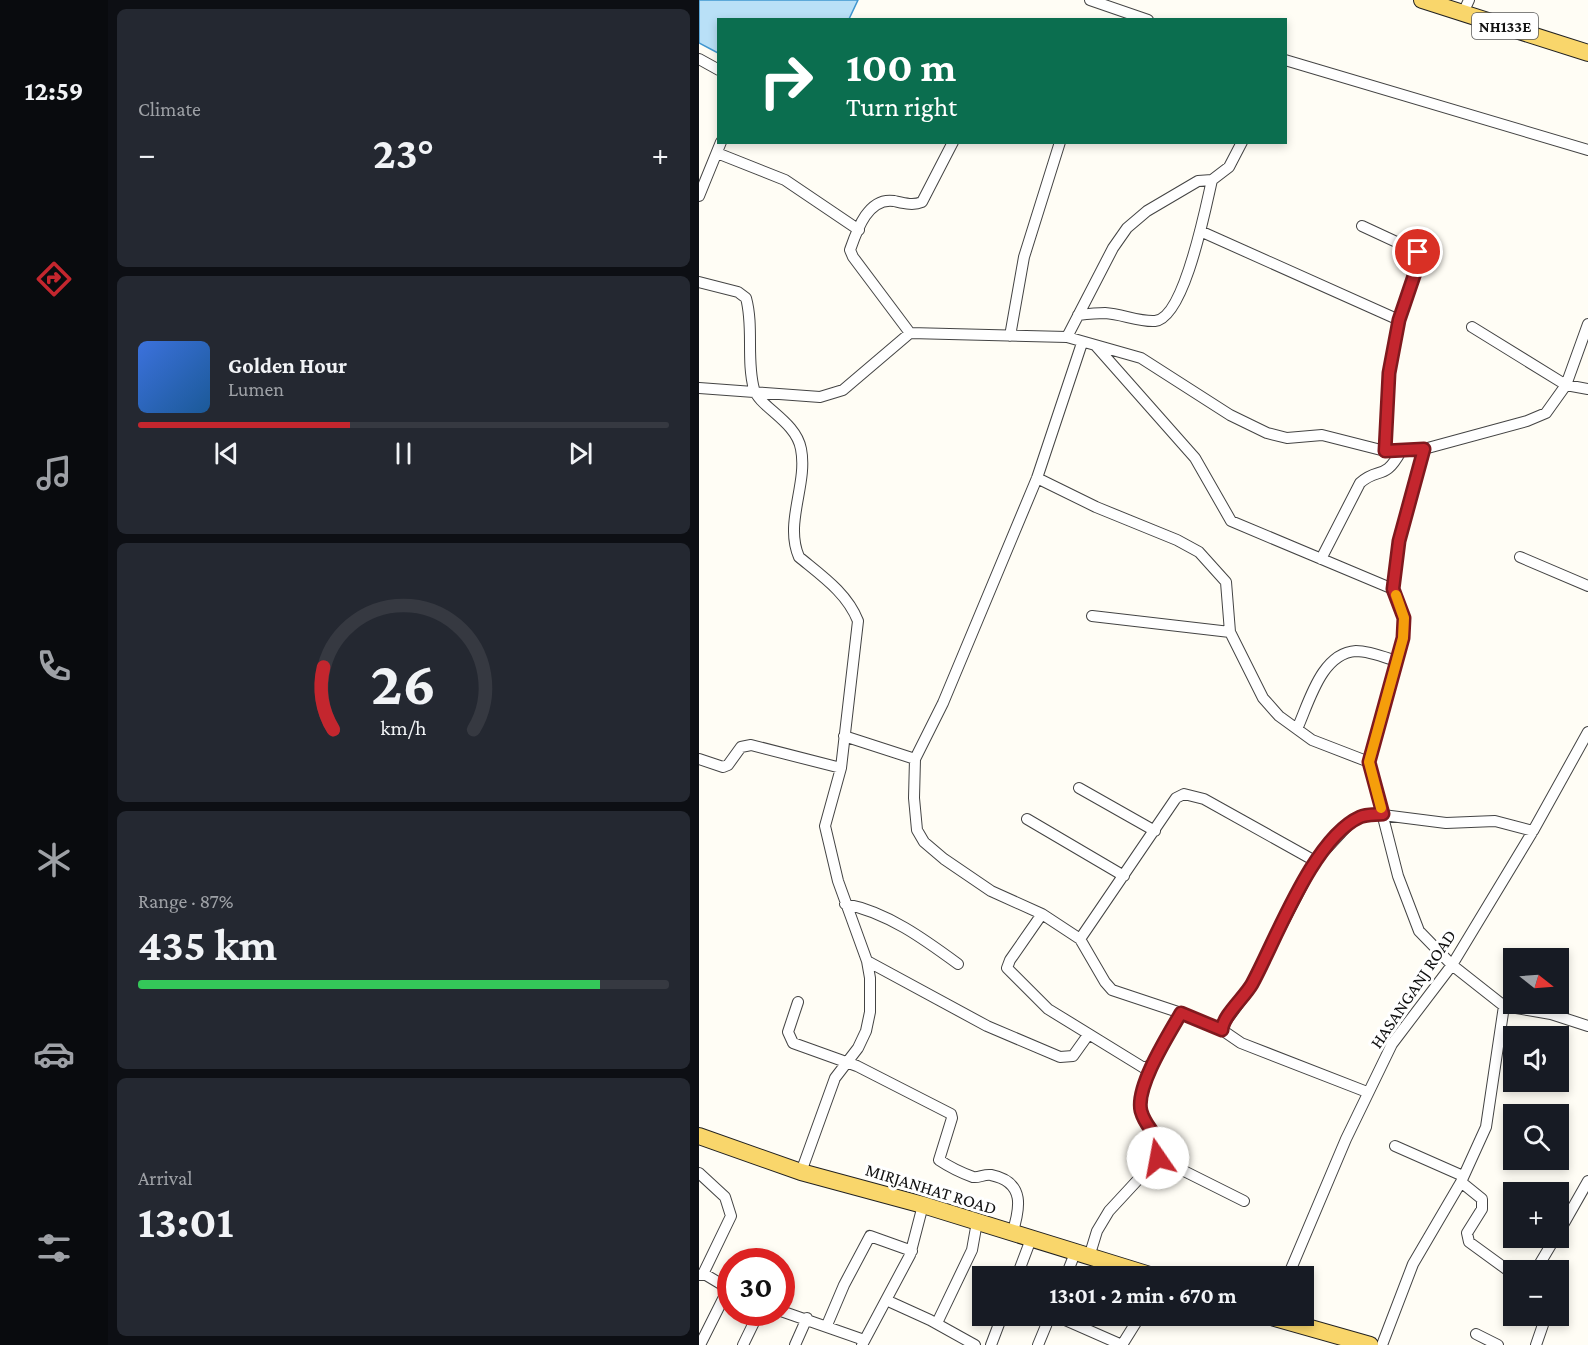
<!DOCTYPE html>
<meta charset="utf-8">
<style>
body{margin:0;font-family:"Crimson Pro",serif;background:#242831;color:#f1f3f6;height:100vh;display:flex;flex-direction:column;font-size:22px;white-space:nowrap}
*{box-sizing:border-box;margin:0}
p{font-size:20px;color:#9ea1a6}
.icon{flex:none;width:33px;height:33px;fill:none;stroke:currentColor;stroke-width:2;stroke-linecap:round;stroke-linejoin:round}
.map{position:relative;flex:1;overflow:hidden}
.side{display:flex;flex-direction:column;gap:9px;padding:9px;background:#0d0f14;width:591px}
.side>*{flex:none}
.banner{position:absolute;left:18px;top:18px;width:570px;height:126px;border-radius:0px;box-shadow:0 3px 9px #0003;background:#0b6e4f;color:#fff;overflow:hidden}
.needle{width:39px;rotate:107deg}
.fabs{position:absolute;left:804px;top:948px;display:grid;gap:12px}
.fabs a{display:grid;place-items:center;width:66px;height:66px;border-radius:0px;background:#171b24;box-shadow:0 3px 9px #0003;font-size:30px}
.speed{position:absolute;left:18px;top:1248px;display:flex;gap:12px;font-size:30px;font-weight:700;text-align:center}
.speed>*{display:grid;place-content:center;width:78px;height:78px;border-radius:50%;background:#171b24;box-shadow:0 3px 9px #0003;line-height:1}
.speed .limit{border:9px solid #d22;background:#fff;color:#111}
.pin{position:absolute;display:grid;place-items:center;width:51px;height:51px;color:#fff;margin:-26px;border:3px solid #fff;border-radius:50%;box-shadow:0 2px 6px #0007}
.me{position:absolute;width:66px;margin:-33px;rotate:348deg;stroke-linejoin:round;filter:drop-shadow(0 0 4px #0008)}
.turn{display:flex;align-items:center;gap:21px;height:126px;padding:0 30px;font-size:27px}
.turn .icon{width:78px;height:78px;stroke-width:2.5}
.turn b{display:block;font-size:42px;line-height:51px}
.big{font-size:45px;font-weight:700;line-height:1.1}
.side .card{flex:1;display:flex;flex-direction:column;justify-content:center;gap:9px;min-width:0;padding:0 21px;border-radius:9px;background:#242831}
.side .dial{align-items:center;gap:0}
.dial svg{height:156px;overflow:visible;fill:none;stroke:#363941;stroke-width:7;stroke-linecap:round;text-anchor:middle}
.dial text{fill:#f1f3f6;stroke:none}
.song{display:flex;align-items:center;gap:18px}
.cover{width:72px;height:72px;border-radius:9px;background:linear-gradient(135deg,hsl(220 70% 55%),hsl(210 70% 35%))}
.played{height:6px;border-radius:3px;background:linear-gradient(90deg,#c4262e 40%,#363941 40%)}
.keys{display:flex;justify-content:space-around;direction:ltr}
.heat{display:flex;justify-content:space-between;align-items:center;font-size:33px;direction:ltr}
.charge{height:9px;border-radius:4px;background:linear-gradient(90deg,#34c759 87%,#363941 0)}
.trip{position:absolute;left:273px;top:1266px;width:342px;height:60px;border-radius:0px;background:#171b24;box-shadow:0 3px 9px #0003;font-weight:700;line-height:60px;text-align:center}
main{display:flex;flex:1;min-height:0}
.tab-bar{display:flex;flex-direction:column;width:108px;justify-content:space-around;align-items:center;background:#090b0e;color:#9ea1a6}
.tab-bar .icon{width:42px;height:42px}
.tab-bar .current{color:#c4262e}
.tab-bar b{font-size:27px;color:#f1f3f6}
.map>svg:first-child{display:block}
.water{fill:#b9e0f7;stroke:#3f96cf;stroke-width:1.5}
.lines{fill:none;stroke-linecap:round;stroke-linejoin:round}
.street-casing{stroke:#444;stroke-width:12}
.primary-casing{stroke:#222;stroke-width:18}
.street{stroke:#fff;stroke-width:10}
.primary{stroke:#f9d66b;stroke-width:16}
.route-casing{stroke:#7f191e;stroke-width:15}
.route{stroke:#c4262e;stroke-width:10}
.slow{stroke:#f59e0b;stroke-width:10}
.labels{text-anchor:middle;stroke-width:6;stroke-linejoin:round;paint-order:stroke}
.shield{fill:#fff;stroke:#585858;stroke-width:1.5}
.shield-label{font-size:16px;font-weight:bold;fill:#111}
.street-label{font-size:18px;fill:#111;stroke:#fff}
</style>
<main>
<nav class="tab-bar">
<b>12:59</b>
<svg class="icon current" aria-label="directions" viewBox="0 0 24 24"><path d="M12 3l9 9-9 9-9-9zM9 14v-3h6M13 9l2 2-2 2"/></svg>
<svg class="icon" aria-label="music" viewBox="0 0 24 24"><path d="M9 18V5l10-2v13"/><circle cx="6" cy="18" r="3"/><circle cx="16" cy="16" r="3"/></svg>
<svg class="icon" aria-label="phone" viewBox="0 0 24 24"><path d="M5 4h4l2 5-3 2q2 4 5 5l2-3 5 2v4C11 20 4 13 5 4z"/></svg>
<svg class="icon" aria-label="climate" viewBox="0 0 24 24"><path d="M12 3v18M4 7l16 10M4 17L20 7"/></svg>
<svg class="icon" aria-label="car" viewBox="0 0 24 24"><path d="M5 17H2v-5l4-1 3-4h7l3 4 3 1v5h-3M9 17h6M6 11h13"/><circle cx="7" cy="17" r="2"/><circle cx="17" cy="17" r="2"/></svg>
<svg class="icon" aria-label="filters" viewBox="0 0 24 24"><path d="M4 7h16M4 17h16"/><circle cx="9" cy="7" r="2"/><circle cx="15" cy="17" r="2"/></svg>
</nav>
<section class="side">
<div class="card"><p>Climate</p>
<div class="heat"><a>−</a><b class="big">23°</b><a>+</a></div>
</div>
<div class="card">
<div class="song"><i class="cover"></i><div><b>Golden Hour</b><p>Lumen</p></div></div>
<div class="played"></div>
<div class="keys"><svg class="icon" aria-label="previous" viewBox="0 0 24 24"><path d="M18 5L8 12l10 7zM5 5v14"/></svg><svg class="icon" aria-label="pause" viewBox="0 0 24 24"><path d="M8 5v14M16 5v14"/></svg><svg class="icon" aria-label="next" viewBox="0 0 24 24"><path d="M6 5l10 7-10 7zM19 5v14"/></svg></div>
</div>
<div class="card dial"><svg viewBox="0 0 100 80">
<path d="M14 69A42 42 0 1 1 86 69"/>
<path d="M14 69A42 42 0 0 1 9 37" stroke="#c4262e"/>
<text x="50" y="56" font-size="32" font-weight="700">26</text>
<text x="50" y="72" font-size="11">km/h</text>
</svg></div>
<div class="card"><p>Range · 87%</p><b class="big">435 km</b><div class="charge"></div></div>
<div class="card"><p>Arrival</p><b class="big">13:01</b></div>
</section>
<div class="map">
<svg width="889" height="1345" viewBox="0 0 889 1345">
<rect width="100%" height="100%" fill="#fffdf5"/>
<path class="water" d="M0,0h159l-9,19 -130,1 -1,33 -19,-10z"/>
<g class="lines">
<g class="street-casing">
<path id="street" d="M391,0l58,20
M764,13l6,-13
M0,59l20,11
M586,60l303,90
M18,153l68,27 74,50
M0,196l22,-54
M663,226l56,26 1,9 -20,59 -10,53 -4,78
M501,231l199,89
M0,282l39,10 8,6c8,29 0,62 8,91 5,18 42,32 47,60 7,35 -17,74 -2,108 23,19 48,36 59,64l-17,147 -16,58 13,55 29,80 3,17v34l-4,19 -8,17 -23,30 -34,94
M379,315c9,-1 18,-2 27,-2 17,1 34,9 50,8 30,-3 51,-116 57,-141
M773,327l94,58 22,4
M211,333l-57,-76 -3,-7c7,-20 18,-53 44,-49 9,2 19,5 28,1l31,-60
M311,336l14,-79 36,-115
M368,337l46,-89 14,-20 20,-17 51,-30 14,-1 17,-13 13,-25
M383,343l-45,135 -94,225 -28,56 -1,39 3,32 7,12 20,17 47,32 51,23 38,25 25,43 7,8 69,23 41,17
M397,346l99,112 36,63 162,68
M0,388l121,9 23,-7 67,-57 157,4 74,21 89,57 37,18 20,5 35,-3 63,16h16l23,-2 103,-28 19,-8 20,-28 22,-61
M725,449l-25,92 -6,48 11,29 -1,20 -34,124 29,114 21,55 33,34 52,41 47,8 37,12
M338,478l59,29 81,33 22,12 27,30 4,50 33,66 16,18 33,24 57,22
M821,557l68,29
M622,559l39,-76c19,-17 24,-1 41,-32
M393,616l138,16
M598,729c12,-26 24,-76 59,-78 13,0 28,6 40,10
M145,736l71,23
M0,759l24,8 5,-2 13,-18 10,-2 90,23
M380,788l76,43
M328,819l97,57
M146,904c42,8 79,35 113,60
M343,914l-32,46 -3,8 41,41 96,59 9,-4 28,-51
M381,939l96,-141 8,-4 20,5 111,62
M168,961l120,65 73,31 13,-1 15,-21
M99,1002l-10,30 5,11 64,23 94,48 1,4 -13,42c9,6 23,13 34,17 6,1 11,-3 18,-2 35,7 29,34 21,59
M668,1092l-126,-49 -19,-13 3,-8 21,-28 69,-133 37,-40 14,-6h17l63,8 49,-2 38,10
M696,1146l68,30
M459,1158l86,43
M0,1173l26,24 6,19 -28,58
M762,1182l21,17v10l-15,24 2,9 44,32
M860,1232l29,-51
M390,1257l8,-26 12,-20 49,-53c3,-26 -13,-27 -17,-48 -2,-12 6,-30 9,-42
M837,1270l19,-32
M0,1275h7l25,15
M318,1276l14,-37
M367,1276l9,-23
M589,1276l58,-137 46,-95 60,-79 81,-134 55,-99
M187,1300l44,20 45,25
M82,1311l83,29
M357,1316l66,29
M238,1323l35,-73 5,-28
M128,1325l17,-40 26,-49 42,15
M777,1334l22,11
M1,1345l28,-56
M44,1345l16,-33
M96,1345l12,-27
M163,1345l48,-90 13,-50
M292,1345l11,-29
M339,1345l12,-29
M423,1345l18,-29
M683,1345l31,-81 48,-82 25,-55 18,-121
M837,1345l10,-29"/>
</g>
<g class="primary-casing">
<path id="primary" d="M723,0l166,53
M0,1136l102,36 122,33 230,71
M569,1316l102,29"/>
</g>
<use href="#street" class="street"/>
<use href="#primary" class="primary"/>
</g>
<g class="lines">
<g class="route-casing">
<path id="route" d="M459,1158c3,-26 -11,-26 -17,-47 -6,-24 28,-77 40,-98l41,17c1,-15 22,-32 30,-46 24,-44 61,-146 108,-167 7,-3 15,-2 23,-3l-14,-52 34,-124 1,-20 -11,-29 6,-48 25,-92 -39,2 4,-78 10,-53 20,-59 -1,-9"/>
</g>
<use href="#route" class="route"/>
<path class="slow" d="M682,808l-12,-46 34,-124 1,-20 -8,-23"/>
</g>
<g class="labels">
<rect class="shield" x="773" y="13" width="66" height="26" rx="4.5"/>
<g class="shield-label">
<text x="806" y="32">NH133E</text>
</g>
<g class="street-label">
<text transform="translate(714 989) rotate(-56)" y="6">HASANGANJ ROAD</text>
<text transform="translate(232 1189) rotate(17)" y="6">MIRJANHAT ROAD</text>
</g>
</g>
</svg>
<div class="fabs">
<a><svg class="needle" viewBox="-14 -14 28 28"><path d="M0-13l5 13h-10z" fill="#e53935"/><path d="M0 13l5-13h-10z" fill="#9ea1a6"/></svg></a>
<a><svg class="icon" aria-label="sound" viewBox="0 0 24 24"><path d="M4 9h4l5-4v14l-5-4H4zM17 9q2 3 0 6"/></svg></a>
<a><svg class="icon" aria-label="search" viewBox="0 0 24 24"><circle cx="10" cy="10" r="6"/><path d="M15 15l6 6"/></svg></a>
<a>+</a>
<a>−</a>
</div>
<div class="speed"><div class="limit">30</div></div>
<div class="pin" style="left:719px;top:252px;background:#d93025"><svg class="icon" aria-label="arrive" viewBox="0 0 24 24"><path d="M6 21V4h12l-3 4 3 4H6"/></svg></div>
<svg class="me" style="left:459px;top:1158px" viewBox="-20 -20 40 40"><circle r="19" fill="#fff"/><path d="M0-13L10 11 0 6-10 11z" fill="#c4262e"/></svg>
<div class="trip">13:01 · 2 min · 670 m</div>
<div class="banner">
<div class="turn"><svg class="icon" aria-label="right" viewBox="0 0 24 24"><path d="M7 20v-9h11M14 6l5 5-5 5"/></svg><div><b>100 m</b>Turn right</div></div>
</div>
</div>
</main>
